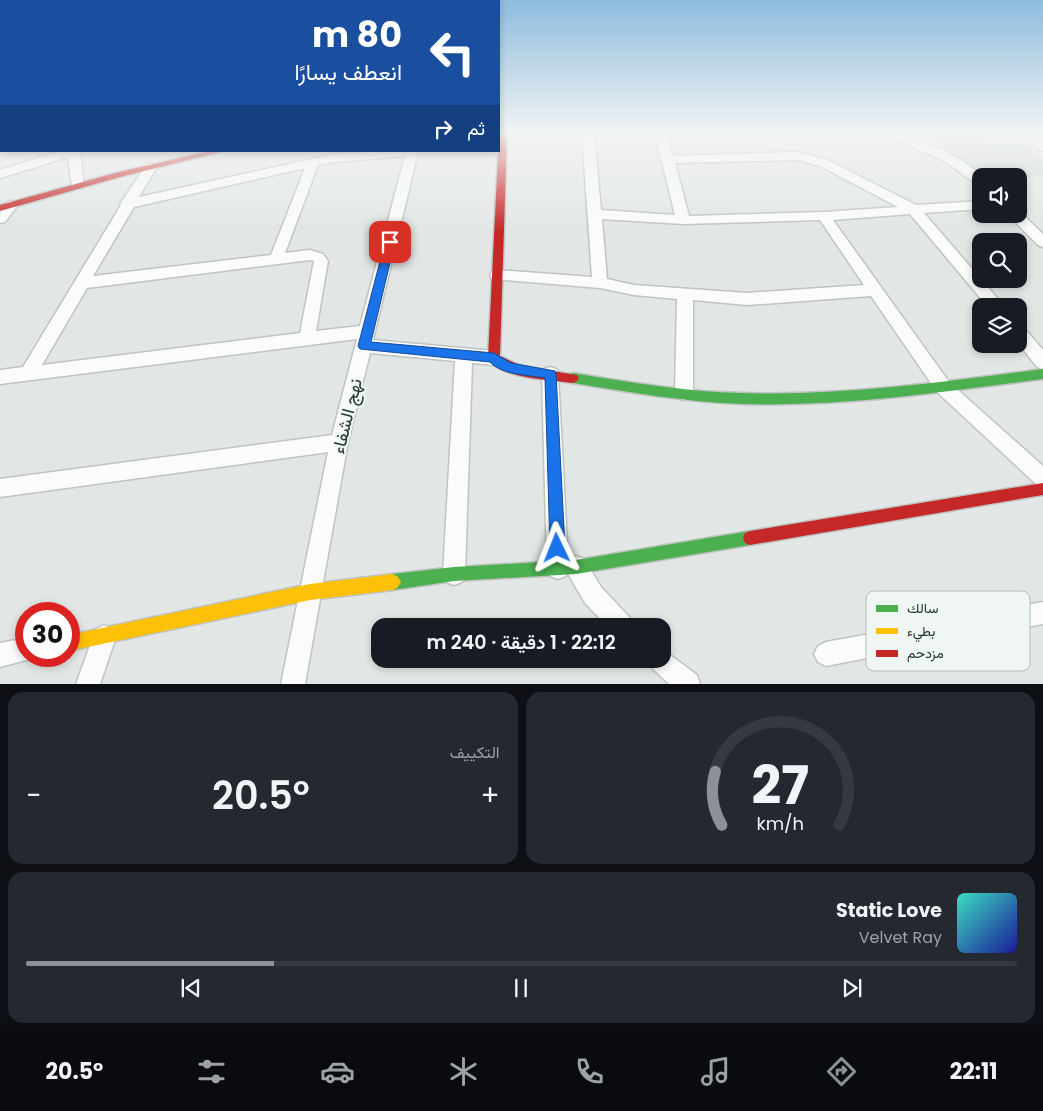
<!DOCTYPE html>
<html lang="ar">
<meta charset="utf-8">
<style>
body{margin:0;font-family:Poppins,Vazirmatn,sans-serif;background:#242831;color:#f1f3f6;direction:rtl;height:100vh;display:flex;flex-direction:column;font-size:19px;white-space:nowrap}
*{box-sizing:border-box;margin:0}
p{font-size:16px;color:#9ea1a6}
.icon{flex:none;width:28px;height:28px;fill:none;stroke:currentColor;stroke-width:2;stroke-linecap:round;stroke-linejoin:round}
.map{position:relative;height:684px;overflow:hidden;direction:ltr}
.details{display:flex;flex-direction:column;gap:8px;padding:8px;background:#0d0f14;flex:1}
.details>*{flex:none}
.guide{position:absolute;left:0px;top:0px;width:500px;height:152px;box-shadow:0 2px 8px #0003;direction:rtl;background:#1a4fa0;color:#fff;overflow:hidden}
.buttons{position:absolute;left:972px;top:168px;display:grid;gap:10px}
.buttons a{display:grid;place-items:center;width:55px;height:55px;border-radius:10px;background:#171b24;box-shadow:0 2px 8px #0003;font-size:25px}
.speed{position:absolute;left:15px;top:602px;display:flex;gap:10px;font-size:25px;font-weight:700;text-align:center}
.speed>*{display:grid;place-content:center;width:65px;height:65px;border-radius:50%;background:#171b24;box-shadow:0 2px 8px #0003;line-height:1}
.speed .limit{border:8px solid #d22;background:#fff;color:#111}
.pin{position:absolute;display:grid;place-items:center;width:42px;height:42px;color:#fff;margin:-21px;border-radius:10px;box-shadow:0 2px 8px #0006}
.me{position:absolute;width:55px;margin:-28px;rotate:358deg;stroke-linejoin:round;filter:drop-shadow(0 0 4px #0008)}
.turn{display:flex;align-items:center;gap:18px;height:105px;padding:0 15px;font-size:22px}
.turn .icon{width:65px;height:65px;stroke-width:2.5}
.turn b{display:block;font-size:35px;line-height:42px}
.then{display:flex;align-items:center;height:48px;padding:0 15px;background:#0003;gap:10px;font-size:19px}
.big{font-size:38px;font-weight:600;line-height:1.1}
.details .card{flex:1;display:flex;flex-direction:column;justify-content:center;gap:8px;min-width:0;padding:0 18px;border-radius:15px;background:#242831}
.details .dial{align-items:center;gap:0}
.dial svg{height:130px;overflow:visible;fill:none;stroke:#363941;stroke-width:7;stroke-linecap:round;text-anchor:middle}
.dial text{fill:#f1f3f6;stroke:none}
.song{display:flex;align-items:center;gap:15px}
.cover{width:60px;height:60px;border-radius:8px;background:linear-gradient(135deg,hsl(170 70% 55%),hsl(240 70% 35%))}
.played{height:5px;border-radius:2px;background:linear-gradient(90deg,#8c9099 25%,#363941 25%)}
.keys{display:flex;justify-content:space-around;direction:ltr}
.heat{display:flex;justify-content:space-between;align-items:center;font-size:28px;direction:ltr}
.details .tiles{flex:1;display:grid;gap:8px;grid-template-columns:1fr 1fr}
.card:last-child{grid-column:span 2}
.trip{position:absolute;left:371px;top:618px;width:300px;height:50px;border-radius:15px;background:#171b24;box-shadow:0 2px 8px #0003;font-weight:600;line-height:50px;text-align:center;direction:rtl}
.menu{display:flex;height:80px;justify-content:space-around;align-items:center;background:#090b0e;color:#9ea1a6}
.menu .icon{width:35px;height:35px}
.menu .selected{color:#8c9099}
.menu b{font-size:22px;color:#f1f3f6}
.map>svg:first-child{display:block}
.built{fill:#d1d8d5}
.green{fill:#cddfd4}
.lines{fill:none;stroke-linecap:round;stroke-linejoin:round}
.street-casing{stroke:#bfc4c2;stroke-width:3}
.fast-casing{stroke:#bfc4c2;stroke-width:3}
.slow-casing{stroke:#bfc4c2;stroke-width:3}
.jam-casing{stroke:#bfc4c2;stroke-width:3}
.street{fill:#fbfbfb;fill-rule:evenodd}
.fast{fill:#4caf50;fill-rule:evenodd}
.slow{fill:#ffc107;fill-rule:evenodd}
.jam{fill:#c62828;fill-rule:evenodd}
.route{fill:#1a73e8;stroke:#114b97}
.labels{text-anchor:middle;stroke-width:4;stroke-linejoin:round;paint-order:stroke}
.street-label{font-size:18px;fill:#233734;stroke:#f0f6f4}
.key{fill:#f0f6f4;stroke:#b2bdba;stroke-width:1}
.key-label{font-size:14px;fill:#233734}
</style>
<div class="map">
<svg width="1043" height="684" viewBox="0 0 1043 684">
<rect width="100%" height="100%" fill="#e2e7e5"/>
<path class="built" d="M928,134h86l29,25v16l-24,4v-3h-37z"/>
<path class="green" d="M975,134h28l17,12 -24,3z"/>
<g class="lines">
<g class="street-casing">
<path id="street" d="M582,134h12l7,76 74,5 -20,-81h12l6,22 125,-4 30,8 88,45 65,-4v8l-57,4 80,93h-17l-77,-92 -77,6 116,162 94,84v21l-7,-3 -99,-92 -66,-96 -124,9 -54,-5v93l-3,5 -6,2 -6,-2 -3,-5 2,-94 -43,-4 -34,-7 -108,-9 -2,-4 2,-4 5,-1 95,7zM798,160l22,6 78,41 -74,5 -135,4 -14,-53zM602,219l81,5 137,-4 44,65 -117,8 -113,-8 -27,-6z
M883,134c34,0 74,20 99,42l-1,10 -4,-1 -32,-24 -60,-25z
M1022,134h13l8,7v10l-4,-2z
M1,143v8l-1,1v-8z
M61,151h19l4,34 -2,3h-8l-2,-3 -4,-28 -68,21v-8z
M376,151l42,1 -45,188 121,11 6,2 2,5 -2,5 -6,2 -22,-2 -7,211 -3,8 -8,3 -8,-3 -3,-8 12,-213 -85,-8 -22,89 -43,242h-24l47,-232 -328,45v-18l332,-44 25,-96 -357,45v-14l23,-3 98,-162 -1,-1 27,-40h8l2,3 -18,30 196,-43zM405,156l-45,170 -44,5 12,-70 -5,-7 -13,-4 -25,3 33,-88 17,-3zM305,168l-34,87 -178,21 41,-69zM310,260l4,1 -14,72 -258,32 45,-77z
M11,201l7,4 -13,17 -5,1c0,-10 0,-19 11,-22z
M1019,211l24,23v13l-5,-2 -31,-31h12z
M1019,327l6,2 18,21v19l-6,-2 -18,-23z
M550,367l6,2 2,5 10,186 8,-4 8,3 17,28 29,31 3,8h-26l-22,-23 -18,-31 -1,4 -8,3 -8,-3 -3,-8 -5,-194 2,-5z
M1043,602v22l-217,42 -8,-4 -4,-8 4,-8 8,-4z
M104,625l8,4 4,8 -16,47h-24l20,-55z
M26,638v18h9l-1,2 -34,9v-24z
M662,649l35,26 3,9h-31l-18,-17 -4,-8h15z"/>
</g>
<g class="fast-casing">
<path id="fast" d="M1043,369v10c-100,13 -200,28 -301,25 -57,-2 -113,-12 -169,-21l-4,-2 -2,-3 2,-3 4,-2c56,9 112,19 169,20 101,3 201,-11 301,-24z
M750,531l5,2 2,5 -2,5 -5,2 -174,29 -122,7 -61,9 -5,-3 -3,-5 3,-5 5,-3 61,-7 122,-7z"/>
</g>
<g class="slow-casing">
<path id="slow" d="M393,574l5,3 3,5 -3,5 -5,3 -83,10 -241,51v-16l241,-51z"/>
</g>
<g class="jam-casing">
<path id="jam" d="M499,134h8l-7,222 21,10 56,9 2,3 -2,3 -4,2c-21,-3 -73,-4 -85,-25z
M209,151h16l-105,26 -120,34v-6l115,-32z
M1043,483v12l-293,50 -5,-2 -2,-5 2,-5 5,-2z"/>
</g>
<use href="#street" class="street"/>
<use href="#fast" class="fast"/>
<use href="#slow" class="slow"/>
<use href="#jam" class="jam"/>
</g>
<linearGradient id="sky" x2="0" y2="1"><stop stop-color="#8ebcde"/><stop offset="0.58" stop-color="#f2f4f3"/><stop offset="1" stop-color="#f2f4f3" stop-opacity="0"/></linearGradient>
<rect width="1043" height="230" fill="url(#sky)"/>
<path class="route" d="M390,238l5,4 -24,100 123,11 17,10 44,8 1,3 9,174 -3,6 -5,2 -5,-2 -2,-6 -5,-170c-16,-3 -44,-3 -55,-16l-130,-13 -2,-3 27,-104z"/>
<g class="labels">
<g class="street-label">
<text transform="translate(347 416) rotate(-76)" y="6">نهج الشفاء</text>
</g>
</g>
<rect x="866" y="591" width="164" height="80" rx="8" class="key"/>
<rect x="876" y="605" width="22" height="7" fill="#4caf50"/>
<rect x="876" y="628" width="22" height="6" fill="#ffc107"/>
<rect x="876" y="650" width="22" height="7" fill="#c62828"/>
<g class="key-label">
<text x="907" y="613">سالك</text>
<text x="907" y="636">بطيء</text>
<text x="907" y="658">مزدحم</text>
</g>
</svg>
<div class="buttons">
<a><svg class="icon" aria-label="sound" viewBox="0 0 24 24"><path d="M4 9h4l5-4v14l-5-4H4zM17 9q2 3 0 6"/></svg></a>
<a><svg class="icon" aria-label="search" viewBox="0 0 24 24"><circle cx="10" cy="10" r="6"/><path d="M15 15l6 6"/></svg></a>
<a><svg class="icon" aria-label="layers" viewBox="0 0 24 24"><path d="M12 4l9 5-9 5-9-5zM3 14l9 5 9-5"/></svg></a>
</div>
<div class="speed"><div class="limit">30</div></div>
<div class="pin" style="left:390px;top:242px;background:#d93025"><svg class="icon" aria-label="arrive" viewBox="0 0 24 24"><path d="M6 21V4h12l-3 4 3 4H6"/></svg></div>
<svg class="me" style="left:557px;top:548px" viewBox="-20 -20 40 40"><path d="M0-17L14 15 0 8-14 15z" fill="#1a73e8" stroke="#fff" stroke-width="4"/></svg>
<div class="trip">22:12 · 1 دقيقة · 240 m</div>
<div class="guide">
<div class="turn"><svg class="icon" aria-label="left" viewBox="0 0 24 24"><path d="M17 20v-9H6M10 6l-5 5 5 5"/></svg><div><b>80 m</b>انعطف يسارًا</div></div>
<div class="then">ثم<svg class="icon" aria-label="right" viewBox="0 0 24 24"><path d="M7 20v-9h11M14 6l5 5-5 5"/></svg></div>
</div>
</div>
<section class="details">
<div class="tiles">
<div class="card dial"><svg viewBox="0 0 100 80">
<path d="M14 69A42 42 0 1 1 86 69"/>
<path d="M14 69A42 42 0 0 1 10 36" stroke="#8c9099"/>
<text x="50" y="56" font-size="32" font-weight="700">27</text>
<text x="50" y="72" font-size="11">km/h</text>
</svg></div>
<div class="card"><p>التكييف</p>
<div class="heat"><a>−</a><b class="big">20.5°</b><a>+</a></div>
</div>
<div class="card">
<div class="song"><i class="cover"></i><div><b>Static Love</b><p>Velvet Ray</p></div></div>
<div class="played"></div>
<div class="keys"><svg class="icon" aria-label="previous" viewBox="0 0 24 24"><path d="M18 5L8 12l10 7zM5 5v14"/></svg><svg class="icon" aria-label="pause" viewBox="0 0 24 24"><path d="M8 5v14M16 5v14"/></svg><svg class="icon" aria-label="next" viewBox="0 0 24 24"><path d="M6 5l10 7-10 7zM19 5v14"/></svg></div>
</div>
</div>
</section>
<nav class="menu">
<b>22:11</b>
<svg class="icon selected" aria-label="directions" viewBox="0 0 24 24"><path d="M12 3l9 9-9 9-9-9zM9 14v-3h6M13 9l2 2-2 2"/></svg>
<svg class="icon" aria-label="music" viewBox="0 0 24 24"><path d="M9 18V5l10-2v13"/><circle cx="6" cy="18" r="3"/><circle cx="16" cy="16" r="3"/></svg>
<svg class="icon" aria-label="phone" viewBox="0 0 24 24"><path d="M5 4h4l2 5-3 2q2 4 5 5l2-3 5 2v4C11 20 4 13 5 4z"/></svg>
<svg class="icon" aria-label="climate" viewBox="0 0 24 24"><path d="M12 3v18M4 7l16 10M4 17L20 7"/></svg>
<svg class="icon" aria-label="car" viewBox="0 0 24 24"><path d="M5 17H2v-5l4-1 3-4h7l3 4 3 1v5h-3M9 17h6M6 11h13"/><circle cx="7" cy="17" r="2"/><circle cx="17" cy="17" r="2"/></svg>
<svg class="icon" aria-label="filters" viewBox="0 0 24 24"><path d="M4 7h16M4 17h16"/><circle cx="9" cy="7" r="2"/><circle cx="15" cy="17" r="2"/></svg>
<b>20.5°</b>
</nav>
